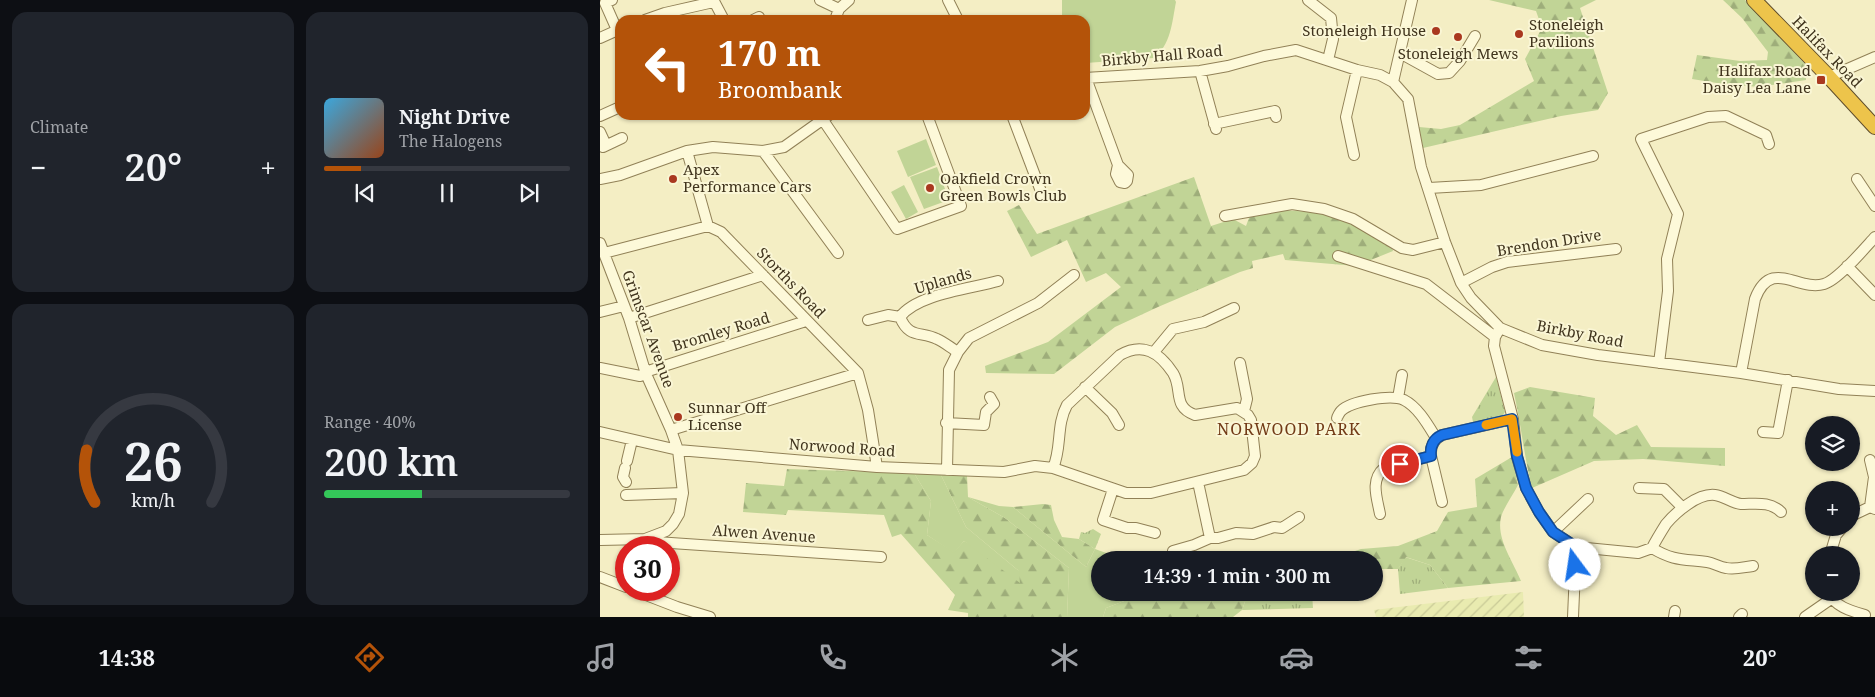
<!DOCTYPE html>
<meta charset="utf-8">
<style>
body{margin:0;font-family:"Noto Serif",serif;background:#20242c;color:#f1f3f6;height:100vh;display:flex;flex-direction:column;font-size:19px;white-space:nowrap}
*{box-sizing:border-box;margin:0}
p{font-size:16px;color:#9ea1a6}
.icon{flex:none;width:28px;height:28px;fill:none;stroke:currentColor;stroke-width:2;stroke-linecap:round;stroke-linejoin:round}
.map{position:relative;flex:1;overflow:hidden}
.panel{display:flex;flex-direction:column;gap:12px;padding:12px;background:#0d0f14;width:600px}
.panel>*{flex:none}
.guide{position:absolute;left:15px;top:15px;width:475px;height:105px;border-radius:15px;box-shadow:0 1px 4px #0004;background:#b45309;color:#fff;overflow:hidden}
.fabs{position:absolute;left:1205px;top:416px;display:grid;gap:10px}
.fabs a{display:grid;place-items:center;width:55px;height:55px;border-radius:50%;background:#171b24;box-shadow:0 1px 4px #0004;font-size:25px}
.speed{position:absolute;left:15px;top:536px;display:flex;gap:10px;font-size:25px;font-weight:700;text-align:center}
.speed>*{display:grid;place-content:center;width:65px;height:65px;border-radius:50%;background:#171b24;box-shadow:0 1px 4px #0004;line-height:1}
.speed .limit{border:8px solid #d22;background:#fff;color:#111}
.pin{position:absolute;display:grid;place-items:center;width:42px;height:42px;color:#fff;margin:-21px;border:2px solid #fff;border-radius:50%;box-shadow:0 1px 5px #0007}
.me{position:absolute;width:55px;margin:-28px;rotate:346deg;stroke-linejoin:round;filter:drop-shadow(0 0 4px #0008)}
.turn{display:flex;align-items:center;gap:18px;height:105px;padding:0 20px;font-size:22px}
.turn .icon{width:65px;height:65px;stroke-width:2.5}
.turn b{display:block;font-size:35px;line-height:42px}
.big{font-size:38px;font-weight:600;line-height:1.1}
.panel .card{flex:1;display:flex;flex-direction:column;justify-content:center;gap:8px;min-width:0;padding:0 18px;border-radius:15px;background:#20242c}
.panel .dial{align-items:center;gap:0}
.dial svg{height:130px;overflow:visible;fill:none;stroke:#363941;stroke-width:7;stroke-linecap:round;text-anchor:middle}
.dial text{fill:#f1f3f6;stroke:none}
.song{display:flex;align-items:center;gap:15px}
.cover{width:60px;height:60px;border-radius:8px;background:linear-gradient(135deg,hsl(200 70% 55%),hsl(20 70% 35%))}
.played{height:5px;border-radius:2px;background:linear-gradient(90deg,#b45309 15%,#363941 15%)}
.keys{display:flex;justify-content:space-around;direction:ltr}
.heat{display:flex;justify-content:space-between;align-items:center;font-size:28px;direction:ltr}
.charge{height:8px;border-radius:4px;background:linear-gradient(90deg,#34c759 40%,#363941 0)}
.panel .tiles{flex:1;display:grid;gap:12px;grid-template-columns:repeat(2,1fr)}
.trip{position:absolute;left:491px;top:551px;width:292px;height:50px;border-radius:25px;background:#171b24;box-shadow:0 1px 4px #0004;font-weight:600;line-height:50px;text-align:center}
.tabs{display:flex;height:80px;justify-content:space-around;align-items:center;background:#090b0e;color:#9ea1a6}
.tabs .icon{width:35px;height:35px}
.tabs .on{color:#b45309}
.tabs b{font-size:22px;color:#f1f3f6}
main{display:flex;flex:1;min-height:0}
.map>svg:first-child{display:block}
.farmland{fill:url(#farmland-furrows)}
.grass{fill:url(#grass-tufts)}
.forest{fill:url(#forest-firs)}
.park{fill:#c1d496}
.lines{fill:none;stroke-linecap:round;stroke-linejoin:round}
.minor-casing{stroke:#918157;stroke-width:12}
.highway-casing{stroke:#5f4d2c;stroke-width:16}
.minor{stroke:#fdf9d9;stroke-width:10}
.highway{stroke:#edc44b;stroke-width:14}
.route-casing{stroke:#114b97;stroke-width:12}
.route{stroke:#1a73e8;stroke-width:9}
.slow{stroke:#f59e0b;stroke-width:9}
.poi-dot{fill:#a9381f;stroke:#faf6d5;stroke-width:2}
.labels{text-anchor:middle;stroke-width:4;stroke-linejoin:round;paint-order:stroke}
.poi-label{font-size:15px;fill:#40341d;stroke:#faf6d5;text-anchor:start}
.street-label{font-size:15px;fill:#40341d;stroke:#faf6d5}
.neighbourhood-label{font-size:16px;letter-spacing:1px;fill:#723b17;stroke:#faf6d5}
</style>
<main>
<section class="panel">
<div class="tiles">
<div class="card"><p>Climate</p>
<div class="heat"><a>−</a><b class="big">20°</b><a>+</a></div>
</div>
<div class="card">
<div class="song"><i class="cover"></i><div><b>Night Drive</b><p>The Halogens</p></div></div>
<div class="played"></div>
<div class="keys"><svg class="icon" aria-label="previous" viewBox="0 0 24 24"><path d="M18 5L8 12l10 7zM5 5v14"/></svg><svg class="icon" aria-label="pause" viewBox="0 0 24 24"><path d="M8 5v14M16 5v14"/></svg><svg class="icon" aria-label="next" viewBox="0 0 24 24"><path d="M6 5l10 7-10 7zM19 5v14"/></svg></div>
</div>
<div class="card dial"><svg viewBox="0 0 100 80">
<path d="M14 69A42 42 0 1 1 86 69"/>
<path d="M14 69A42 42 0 0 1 9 37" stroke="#b45309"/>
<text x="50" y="56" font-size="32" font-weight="700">26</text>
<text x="50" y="72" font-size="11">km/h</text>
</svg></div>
<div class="card"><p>Range · 40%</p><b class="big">200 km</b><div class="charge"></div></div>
</div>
</section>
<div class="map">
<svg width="1275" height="617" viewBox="0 0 1275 617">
<defs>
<pattern id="farmland-furrows" width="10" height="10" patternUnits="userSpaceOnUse" patternTransform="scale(1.25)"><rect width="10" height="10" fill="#e9ebb0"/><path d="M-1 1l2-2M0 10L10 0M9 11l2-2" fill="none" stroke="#c9ca97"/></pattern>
<pattern id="grass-tufts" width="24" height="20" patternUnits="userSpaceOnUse" patternTransform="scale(1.25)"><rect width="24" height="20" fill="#c1d496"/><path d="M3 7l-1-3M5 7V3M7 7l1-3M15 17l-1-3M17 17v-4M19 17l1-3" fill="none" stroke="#9ead7a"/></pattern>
<pattern id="forest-firs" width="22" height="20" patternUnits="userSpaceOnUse" patternTransform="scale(1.25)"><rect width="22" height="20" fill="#c1d496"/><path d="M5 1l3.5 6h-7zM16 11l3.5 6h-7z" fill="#9ead7a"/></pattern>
</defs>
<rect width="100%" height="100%" fill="#f4eec4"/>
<path class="farmland" d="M923,592l1,25h-148l-2,-7z"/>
<path class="grass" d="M896,377l9,35 -4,6 -28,4 -1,-5z
M493,529l8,5 -6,15 -16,-10 2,-7 4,1z
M805,557l25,8 18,23 -48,6 -2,-25z
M648,593h64l1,15 -71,2z"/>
<path class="forest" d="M889,0h107l-16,8 28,85 -10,17 -37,6 -138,32 -4,-21 22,2 19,-4 74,-44 -9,-22 17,-31 -6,-17z
M1123,0h22l60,64 1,16 -47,7 -36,-3 -31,-5 5,-24 43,6 27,-1 1,-8 -26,-34z
M594,177l17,49 22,-7 13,7 4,-11 32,-5 43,3 29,9 37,22 2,7 -37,15 -71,-6 -2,-6 -31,7 1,7 -13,4 -82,35 -43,20 -61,47 -68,-1 -1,-7 63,-24 73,-55 -15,-14 -20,9 -19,-42 -36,17 -24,-46 12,-6 18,29z
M930,387l65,11 -2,18 23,19 21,-10 14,22 74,1v18l-82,-7 -49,2 -62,27c-8,-32 -11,-64 -18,-95z
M912,457l6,28c-5,10 -14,22 -17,32 -5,22 12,44 20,64l-73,7 -18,-23 -24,-8 -8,12h-23v-9h-47l33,-11 37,-3 39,-15 11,-19 29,-5 -2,-28z
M187,469l127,4 17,28 -4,34 27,17 10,-11 55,30 -53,-44 -25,-52 26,1 1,21 37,21 64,50 -2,49h-99v-4l-20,-3 7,-15 -54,-61 -9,3 -8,-22 -96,-5 -2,5 -43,-3 3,-29 38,3z
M443,504l8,1 3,15 8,17 17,2 16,10 -9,18 -73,-60z
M560,593h88l-6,17 -9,7h-130l3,-9 26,-10 29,3z"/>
<path class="park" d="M462,0h113l1,2c-4,20 -5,44 -23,56l-67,5 -1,-43h-23z
M326,139l10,26 -28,12 -11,-26z
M337,167l12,33 -25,9 -14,-32z
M304,185l14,27 -12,7 -15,-27z
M314,473l27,2 25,52 53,44 1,12 -56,-42 -10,12 -27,-18 4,-34z
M368,497l31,9 14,1 73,60 9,-18 31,11h-26v32l60,1 2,8 -30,-3 -26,10 -3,9h-36l2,-49 -64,-50z"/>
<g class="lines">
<g class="minor-casing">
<path id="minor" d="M12,0l-7,3 12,27
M220,0l19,9
M348,0l10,20
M708,0l23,18 2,21 -5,21
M45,20l20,-7 44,-10h6l9,17
M153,20l6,-3
M235,20l4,-11 10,-9
M0,38l20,-9
M800,53l38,21 11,-1 11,-12 15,-25
M600,71l16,58
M1229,77l46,-20
M485,78l115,-7 28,-5 36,-10 32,-6 61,20 23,5 13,7 15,17 13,68 24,75 16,41 10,15 29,30 42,17 56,10 143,18 98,16 36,2
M486,78l32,87 10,10 -1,6 -2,2 -5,-1 -4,-8 2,-9
M793,82l19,-82
M412,115l30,79
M0,116l20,-9
M223,120l74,109 64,-23 -34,-91
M614,124l61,-13 1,6
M0,132l6,13
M3,147l19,-9
M87,151l21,75
M163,151l75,102
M754,155l-8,-38 11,-47
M0,179l20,-4 67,-24 26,-4 50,4 21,-4 45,-32
M1257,179l18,27
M829,188l52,-3 112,-29
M625,216l67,-12 32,5 29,10 49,29 11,2 32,-8
M0,243l29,75 17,56 25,56 7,20 5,43 -4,21 -6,10 -7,7 -21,8 -45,1
M4,253l104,-27 13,6 137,141 10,37 9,57
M738,256l88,28 69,53
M1247,266l28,29
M861,283l31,-16 15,-5 109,-13
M0,312l24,-6
M29,318l134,-43
M268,320l20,-5 12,2
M900,328l-5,9 -1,9 19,73 4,38 9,31 13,24 14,20 23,15 62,6 14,-5c21,13 32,11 55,14 7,1 12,5 19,6 9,2 18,-1 27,-2
M358,352c-7,-4 -14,-10 -21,-13 -16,-8 -28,0 -37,-22 17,-23 70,-28 98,-36
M554,352l19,-23 31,-7 30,-14
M640,363l7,36 -3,12
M1059,363l9,-72 -1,-32 11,-45 -37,-75 67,-22 18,-1 40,19 3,9
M0,368l40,8 6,-2
M45,372l161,-51
M1141,373l14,-74c16,-42 43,-7 69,-15 14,-4 40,-35 51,-47
M485,387l27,26 7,12
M798,398l4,-23
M737,418c0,-1 3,-6 4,-7 10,-10 50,-17 63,-11 14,7 24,25 32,38
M346,423l38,2 2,-13 8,-8 -4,-7
M71,430l187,-57
M0,432l78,18 199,17 127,5 31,-6 18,2 73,25h25l93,-23 8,-7 3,-7 -4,-36 -3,-5 -11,-7 -42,7c-23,-8 -12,-26 -22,-42 -14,-21 -30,-31 -53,-18l-53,50c-11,20 -5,43 -14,63
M1163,432l15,1 10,-53
M831,456l11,46
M27,461l5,-21
M25,468l-2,9 3,5
M347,470l2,-100 9,-18 11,-14 69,-35 36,-28
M598,482l12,56
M1039,488l25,1 19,19
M513,489l-10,31 24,8h9l19,5
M26,495l57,-2
M1270,507l4,-30 -4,-17
M780,514c-3,-16 -10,-34 4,-46l47,-12c-1,-9 2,-16 11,-21l71,-16
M1251,516l19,-9 5,2
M953,532l35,-33
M46,539l10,3 225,15
M1052,548c4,-8 9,-16 14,-24 10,-12 32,-31 49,-29 9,1 17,8 26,9 15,0 29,-3 40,8
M573,551l21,-6 16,-7h8l18,-5 17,1 21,-7 8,1 17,-11
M1230,555l6,-20 6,-7
M0,577l26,10
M33,590l44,17 33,10
M1228,592c7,15 23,19 37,23
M973,617l3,-70
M1074,617l1,-6
M1139,617l3,-3
M1205,617l26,-18"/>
</g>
<g class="highway-casing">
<path id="highway" d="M1154,0l75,77 46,50"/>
</g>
<use href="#minor" class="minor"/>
<use href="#highway" class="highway"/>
</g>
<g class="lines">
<g class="route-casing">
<path id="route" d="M800,464l31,-8c-1,-9 2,-17 11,-21l70,-16 5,37 9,32 13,24 14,20 23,15 -1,18"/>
</g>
<use href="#route" class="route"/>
<path class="slow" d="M886,425l26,-6 5,33"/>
</g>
<g class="poi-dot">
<circle cx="836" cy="31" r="5"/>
<circle cx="919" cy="34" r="5"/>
<circle cx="858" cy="37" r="5"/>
<rect x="1216" y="75" width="10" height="10" rx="2.5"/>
<circle cx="73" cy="179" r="5"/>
<circle cx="330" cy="188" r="5"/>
<circle cx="78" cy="417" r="5"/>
</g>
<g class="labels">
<g class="poi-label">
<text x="929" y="30">Stoneleigh<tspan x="929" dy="17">Pavilions</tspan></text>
<text x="826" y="36" text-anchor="end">Stoneleigh House</text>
<text x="858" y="59" text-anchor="middle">Stoneleigh Mews</text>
<text x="1211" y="76" text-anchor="end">Halifax Road<tspan x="1211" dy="17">Daisy Lea Lane</tspan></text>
<text x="83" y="175">Apex<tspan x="83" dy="17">Performance Cars</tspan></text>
<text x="340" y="184">Oakfield Crown<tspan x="340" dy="17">Green Bowls Club</tspan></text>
<text x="88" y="413">Sunnar Off<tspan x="88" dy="17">License</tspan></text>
</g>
<g class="street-label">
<text transform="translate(1227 52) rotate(46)" y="5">Halifax Road</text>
<text transform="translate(562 56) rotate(-5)" y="5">Birkby Hall Road</text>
<text transform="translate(949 243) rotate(-9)" y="5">Brendon Drive</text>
<text transform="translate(343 281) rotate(-16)" y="5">Uplands</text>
<text transform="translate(191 283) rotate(46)" y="5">Storths Road</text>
<text transform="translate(48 329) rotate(70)" y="5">Grimscar Avenue</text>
<text transform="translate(121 332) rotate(-17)" y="5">Bromley Road</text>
<text transform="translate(980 334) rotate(11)" y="5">Birkby Road</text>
<text transform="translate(242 448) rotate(4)" y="5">Norwood Road</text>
<text transform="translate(164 534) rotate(4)" y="5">Alwen Avenue</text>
</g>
<g class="neighbourhood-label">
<text x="689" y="435">NORWOOD PARK</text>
</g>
</g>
</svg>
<div class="fabs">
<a><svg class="icon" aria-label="layers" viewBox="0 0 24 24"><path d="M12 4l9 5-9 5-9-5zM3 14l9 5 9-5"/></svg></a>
<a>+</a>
<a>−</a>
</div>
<div class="speed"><div class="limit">30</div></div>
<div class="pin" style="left:800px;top:464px;background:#d93025"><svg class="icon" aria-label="arrive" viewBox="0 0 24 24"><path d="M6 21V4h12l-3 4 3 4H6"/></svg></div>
<svg class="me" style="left:975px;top:565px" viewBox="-20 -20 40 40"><circle r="19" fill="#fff"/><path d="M0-13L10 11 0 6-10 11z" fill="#1a73e8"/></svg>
<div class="trip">14:39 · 1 min · 300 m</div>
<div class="guide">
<div class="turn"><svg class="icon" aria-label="left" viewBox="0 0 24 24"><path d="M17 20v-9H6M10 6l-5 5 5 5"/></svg><div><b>170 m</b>Broombank</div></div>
</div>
</div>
</main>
<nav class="tabs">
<b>14:38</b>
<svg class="icon on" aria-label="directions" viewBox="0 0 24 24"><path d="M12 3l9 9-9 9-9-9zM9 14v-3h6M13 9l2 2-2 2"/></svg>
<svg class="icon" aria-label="music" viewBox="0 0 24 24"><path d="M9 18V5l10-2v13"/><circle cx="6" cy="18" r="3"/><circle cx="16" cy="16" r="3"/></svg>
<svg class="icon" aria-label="phone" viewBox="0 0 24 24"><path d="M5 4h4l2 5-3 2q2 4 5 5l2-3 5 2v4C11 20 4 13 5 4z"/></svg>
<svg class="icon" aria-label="climate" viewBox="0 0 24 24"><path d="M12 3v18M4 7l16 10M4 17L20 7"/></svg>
<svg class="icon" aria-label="car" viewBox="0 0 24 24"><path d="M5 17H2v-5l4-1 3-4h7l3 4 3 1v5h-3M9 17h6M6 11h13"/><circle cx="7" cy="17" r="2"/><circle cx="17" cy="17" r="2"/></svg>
<svg class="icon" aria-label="filters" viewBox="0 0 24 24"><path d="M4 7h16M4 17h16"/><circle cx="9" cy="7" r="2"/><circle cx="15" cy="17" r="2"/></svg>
<b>20°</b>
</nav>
